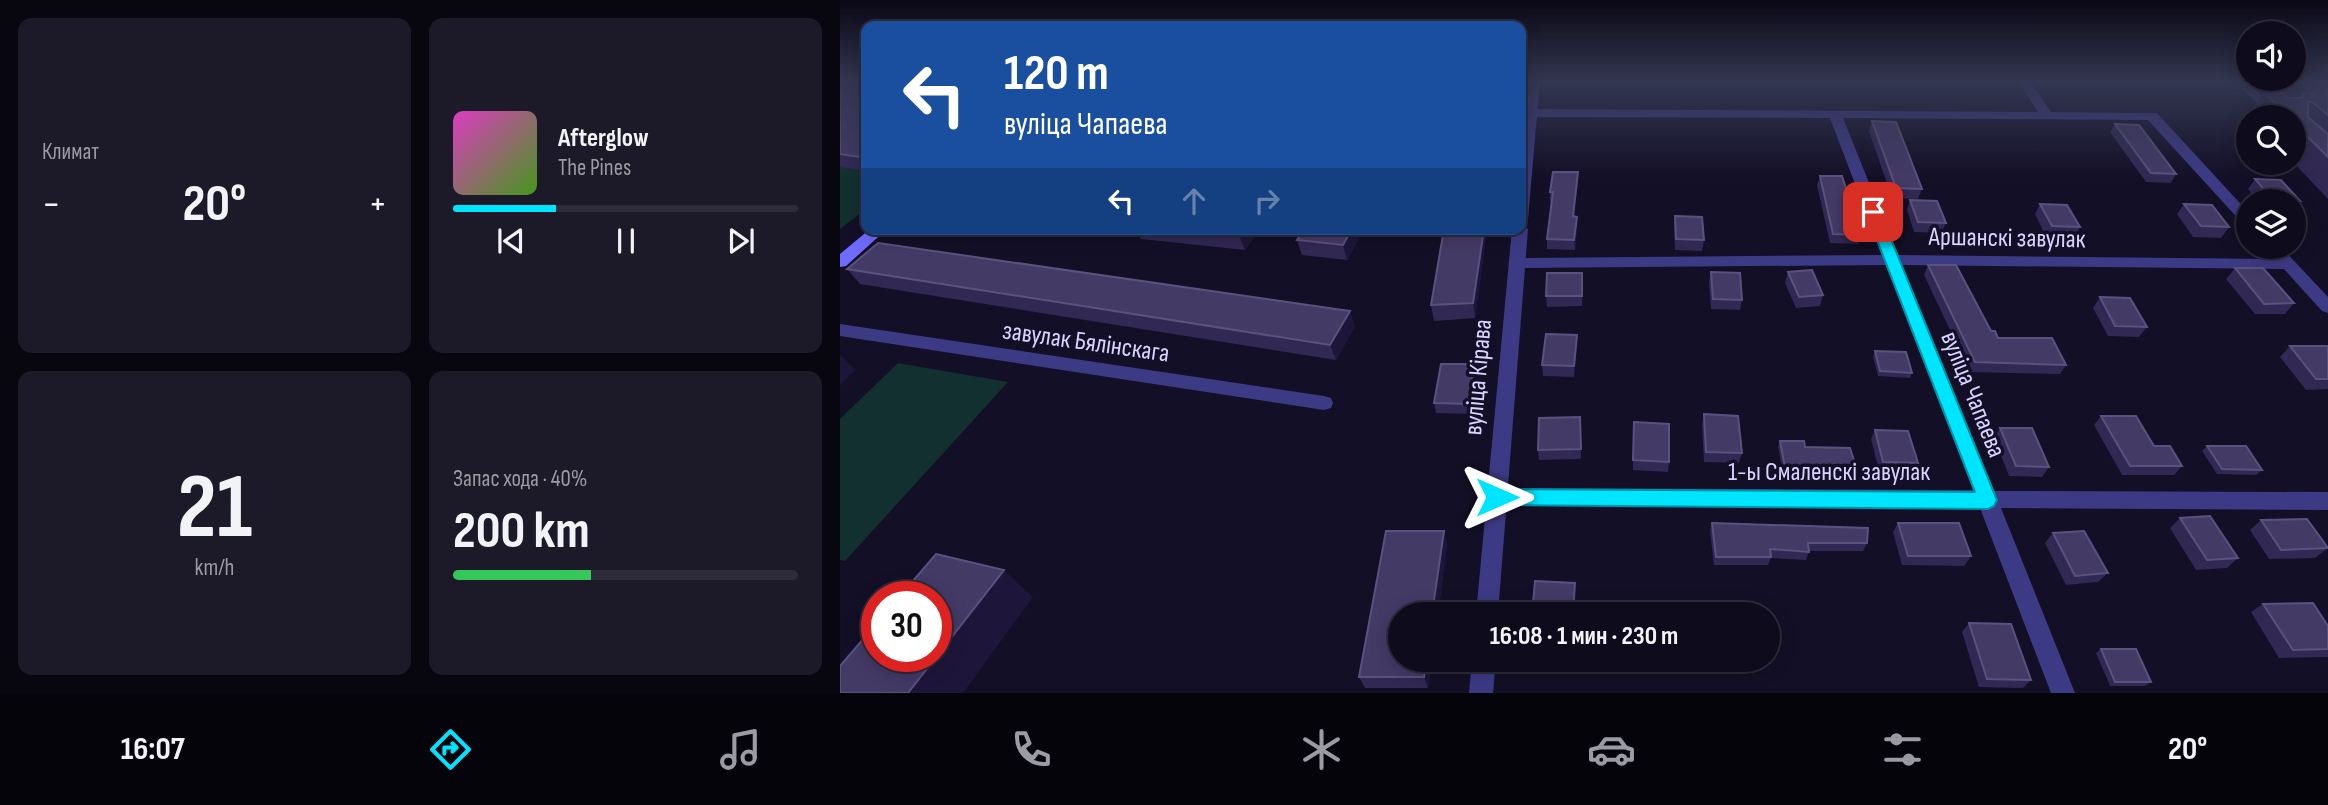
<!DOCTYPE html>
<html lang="ru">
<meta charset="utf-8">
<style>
body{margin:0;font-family:"Sofia Sans Condensed",sans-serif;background:#1c1929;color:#f1f3f6;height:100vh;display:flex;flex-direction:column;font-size:26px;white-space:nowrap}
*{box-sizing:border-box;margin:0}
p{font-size:23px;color:#9b9ba3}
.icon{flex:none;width:38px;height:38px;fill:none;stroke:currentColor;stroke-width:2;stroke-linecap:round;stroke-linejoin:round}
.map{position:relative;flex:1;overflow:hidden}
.details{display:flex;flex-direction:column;gap:18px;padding:18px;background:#08060f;width:840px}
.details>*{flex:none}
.hud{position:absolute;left:21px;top:21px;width:665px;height:214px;border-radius:14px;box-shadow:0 4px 18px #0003,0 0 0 2px #2e2b3b;background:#1a4fa0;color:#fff;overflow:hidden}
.controls{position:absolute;left:1396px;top:21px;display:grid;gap:14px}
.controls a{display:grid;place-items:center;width:70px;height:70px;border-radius:50%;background:#0e0b1c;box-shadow:0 4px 18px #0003,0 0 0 2px #2e2b3b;font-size:35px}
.speed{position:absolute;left:21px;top:581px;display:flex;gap:14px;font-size:35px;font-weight:700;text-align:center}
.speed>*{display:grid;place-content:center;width:91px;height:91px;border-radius:50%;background:#0e0b1c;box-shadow:0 4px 18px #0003,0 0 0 2px #2e2b3b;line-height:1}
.speed .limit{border:10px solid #d22;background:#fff;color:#111}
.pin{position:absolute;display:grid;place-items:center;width:60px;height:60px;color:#fff;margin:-30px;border-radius:14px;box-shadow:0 4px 10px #0006}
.me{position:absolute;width:77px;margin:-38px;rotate:90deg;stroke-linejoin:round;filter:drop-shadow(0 0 5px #0008)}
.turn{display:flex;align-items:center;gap:24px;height:147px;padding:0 28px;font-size:32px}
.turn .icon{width:91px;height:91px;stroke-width:2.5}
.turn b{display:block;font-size:49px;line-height:60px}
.lanes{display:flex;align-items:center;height:66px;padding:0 28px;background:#0003;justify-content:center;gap:35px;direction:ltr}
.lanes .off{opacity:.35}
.big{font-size:52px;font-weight:700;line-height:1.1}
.details .tile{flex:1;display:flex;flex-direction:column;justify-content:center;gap:10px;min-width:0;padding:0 24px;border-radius:14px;background:#1c1929}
.details .dial{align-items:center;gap:0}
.dial b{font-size:91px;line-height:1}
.song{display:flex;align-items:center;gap:21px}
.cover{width:84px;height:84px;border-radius:10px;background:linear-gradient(135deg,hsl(310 70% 55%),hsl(100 70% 35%))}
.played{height:7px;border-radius:4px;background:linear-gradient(90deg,#00e5ff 30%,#2e2b3b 30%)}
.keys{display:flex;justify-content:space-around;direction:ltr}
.heat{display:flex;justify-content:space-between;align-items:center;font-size:38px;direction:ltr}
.charge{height:10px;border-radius:5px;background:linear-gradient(90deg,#34c759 40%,#2e2b3b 0)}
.details .tiles{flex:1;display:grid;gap:18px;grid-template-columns:repeat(2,1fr)}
.trip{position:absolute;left:548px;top:602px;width:392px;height:70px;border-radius:35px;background:#0e0b1c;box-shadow:0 4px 18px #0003,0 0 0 2px #2e2b3b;font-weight:700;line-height:70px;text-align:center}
.menu{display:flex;height:112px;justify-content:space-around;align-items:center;background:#06040b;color:#9b9ba3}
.menu .icon{width:49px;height:49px}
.menu .current{color:#00e5ff}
.menu b{font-size:32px;color:#f1f3f6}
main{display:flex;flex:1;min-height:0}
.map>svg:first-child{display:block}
.green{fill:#12302f}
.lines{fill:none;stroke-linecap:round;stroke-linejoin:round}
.minor{fill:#3d3a85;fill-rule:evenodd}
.tertiary{fill:#3d3a85;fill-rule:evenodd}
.secondary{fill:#6f6bff;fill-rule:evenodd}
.wall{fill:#312854}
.shaded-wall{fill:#1d163a}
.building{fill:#433a66;stroke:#5a527e;stroke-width:2}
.route{fill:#00e5ff;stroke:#0095a6;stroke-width:2}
.labels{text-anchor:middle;stroke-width:7;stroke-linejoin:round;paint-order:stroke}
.street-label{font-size:26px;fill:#d9d4ff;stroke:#130f26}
</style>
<main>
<section class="details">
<div class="tiles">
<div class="tile"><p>Климат</p>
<div class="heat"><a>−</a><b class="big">20°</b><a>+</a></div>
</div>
<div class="tile">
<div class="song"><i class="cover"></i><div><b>Afterglow</b><p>The Pines</p></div></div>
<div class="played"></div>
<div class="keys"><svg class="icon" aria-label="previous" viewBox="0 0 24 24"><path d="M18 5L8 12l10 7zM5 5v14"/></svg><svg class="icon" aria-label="pause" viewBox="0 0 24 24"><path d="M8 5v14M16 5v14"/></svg><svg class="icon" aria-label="next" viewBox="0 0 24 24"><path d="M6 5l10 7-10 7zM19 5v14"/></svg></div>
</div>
<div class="tile dial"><b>21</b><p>km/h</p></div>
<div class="tile"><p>Запас хода · 40%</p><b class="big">200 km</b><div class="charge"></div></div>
</div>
</section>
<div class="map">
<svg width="1488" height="693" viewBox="0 0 1488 693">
<rect width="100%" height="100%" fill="#130f26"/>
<path class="green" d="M0,166l26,5v38l-26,20z
M58,363l110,19 -163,179 -5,-1v-141z"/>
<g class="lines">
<path class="minor" d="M1178,81h12l21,31 106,1 92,100v14l-5,-2 -96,-105 -305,-2 55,137 376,4 -10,-12h17l47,50v16l-6,-2 -38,-42 -382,-4 91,226 335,1v18l-327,-2 74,185h-24l-71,-185 -483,-2 -7,-3 -3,-6 3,-6 7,-3 476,2 -87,-225 -370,3 -8,-5 8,-5 366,-3 -52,-137 -299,-1 -6,-4 6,-4 507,3z
M1393,81h13l40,36h-13z
M0,324l484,72 7,2 2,5 -2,5 -7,2 -484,-74z"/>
<path class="tertiary" d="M688,81h12l-12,138 -7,5v-74z
M681,224l7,5 -30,385h-22l36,-385h9z
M632,660h24l-3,33h-24z"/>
<path class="secondary" d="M30,229h17l-41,37 -6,1v-13z"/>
</g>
<path class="wall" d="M0,81h26v90l-26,-4z
M1419,81h69v118l-34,-36v-46h-42l-3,-3 15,-22h8z
M1032,121l50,68 -4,10 -26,-1 -23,-67z
M1275,124l61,50 -5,9 -25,-1 -36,-50z
M980,176l41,59 -3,9 -28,-1 -13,-58z
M1415,179l45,22 -6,7v-7h-36l-10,-12z
M738,183l-4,33 3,1v10l-2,23 -28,-1v-10l5,-37h-2v-10z
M1070,200l36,23 -5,10 -27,-1 -7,-22z
M1200,204l40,23 -6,11 -28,-1 -11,-23z
M1344,204l45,23 -8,11 -28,-1 -16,-23z
M835,216l29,24 -2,11 -27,-1 -1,-23z
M296,229h124l-15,21 -104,-11z
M524,229l-17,31 -45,-5 -5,-15z
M647,229l-12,89 -41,3 -3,-16z
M1088,265l70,73 68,27 -6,9 -90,-2 -46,-97z
M1395,268l59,35 -9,11h-30l-29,-35z
M7,269l508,57 -19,34 -476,-76z
M871,272l31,28 -2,10 -29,-1 -2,-27z
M948,272l35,23 -3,11 -24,2 -11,-25z
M742,273v33l-35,1 -1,-11z
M1260,297l47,30 -8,10 -31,-1 -15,-28z
M737,346l-3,31 -31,-1 -1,-11z
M1450,346h38v43l-22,1 -26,-33z
M1035,351l37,22 -2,5 -32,-2 -5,-20z
M634,364l2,10 -6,40 -34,-1 -2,-10z
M864,414l38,39 -3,10 -35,-1 -2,-37z
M1261,416l53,30 28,20 -8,9h-52l-28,-50z
M740,417l1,42 -42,1 -1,-10z
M1160,428l49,39 -7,10 -33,-1 -15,-38z
M1035,430l43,33 -4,9 -35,-1 -8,-32z
M793,433l36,29 -1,10 -35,-2z
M940,441l76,26 -3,5h-42l-2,7 -25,-1 -6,-32z
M1367,446l55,24 -6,5 -39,-1 -15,-23z
M1340,518l58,40 -11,10 -31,2 -26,-42z
M1421,520l67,28 -13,10 -46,1 -19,-29z
M872,523l155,20 -4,8h-54l-3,9 -35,-2 -3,7h-54l-4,-34z
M1058,523l73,33 -7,10 -62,-1 -9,-33z
M604,531l3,14 -19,143h-63l-6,-11z
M1213,533l55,40 -10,9 -32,3 -21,-42z
M1423,604l65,45v8l-49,1 -28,-46z
M1129,623l62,57 -8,8 -44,-1 -17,-55z
M1261,649l50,33 -6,4h-35l-14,-33z"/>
<path class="shaded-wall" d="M738,172v11l-5,44v-11z
M737,217v10l-2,23 -1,-10z
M403,229h17l-15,21 -6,-15z
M512,229h12l-17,31 -4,-15z
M644,229h3l-12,89 -2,-15z
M510,311l5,15 -19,34 -6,-15z
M737,335v11l-3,31v-11z
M0,355l15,15 -15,15z
M634,364l2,10 -6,40 -1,-10z
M604,531l3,14 -9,69h-6z
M164,570l29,27 -70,96h-55z
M586,660h6l-4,28 -4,-11z"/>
<path class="building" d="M0,81h26v77l-26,-4z
M1459,81h29v34l-16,-13h-4v15l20,17v23l-34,-34v-6h-6l-24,-25 17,1 7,5h14l1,-5 10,1z
M1032,121l24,1 26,67 -26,-1z
M1275,124l24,1 37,49 -25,-1z
M713,172h25l-5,44 4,1 -3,23 -27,-1 6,-47h-3z
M980,176h22l19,59 -28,-1z
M1415,179l26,1 19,21 -27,-1z
M1070,200l27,1 9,22 -28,-1z
M1200,204l27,1 13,22 -28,-1z
M1344,204l28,1 17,22 -28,-1z
M835,216l27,1 2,23 -28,-1z
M346,229h57l-4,6z
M464,229h48l-9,16 -46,-5z
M604,229h40l-11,74 -42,2z
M38,243l472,68 -20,34 -483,-76z
M1088,265h28l35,66h4l3,7h54l14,27 -91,-3z
M1395,268h28l31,35 -30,1z
M972,270l11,25 -24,2 -11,-25z
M871,272l29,1 2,27 -29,-1z
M707,273h35v23h-36z
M1260,297l30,1 17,29 -32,-1z
M706,334l31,1 -3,31 -32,-1z
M1450,346h38v33h-12z
M1035,351l31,1 6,21 -32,-2z
M601,364h33l-5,40 -35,-1z
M864,414l34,2 4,37 -36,-1z
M1261,416h35l18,30h16l12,20h-52z
M740,417l1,32 -43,1 1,-32z
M794,422l35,2v38l-36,-2z
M1160,428h32l17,39 -33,-1z
M1035,430l33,1 10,32 -35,-1z
M940,441h24l1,6 45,1 6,19h-46l1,7 -25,-1z
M1367,446h39l16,24 -40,-1z
M1370,516l28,42 -31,2 -27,-42z
M1467,519l21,29 -47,2 -20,-30z
M872,523l156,5 -1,15h-59l1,9 -39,-3 1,8h-55z
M1058,523h61l12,33h-63z
M546,531h58l-12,83h-32v46h26l-2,17h-65z
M1244,531l24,42 -33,3 -22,-43z
M96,554l68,16 -96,123h-68v-27l37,-43v33h59v-59h-37z
M695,581l40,2 -2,31h-41z
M1473,603l15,23v23l-35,1 -30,-46z
M1129,623l42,1 20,56 -44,-1z
M1261,649h35l15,33h-36z"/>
<linearGradient id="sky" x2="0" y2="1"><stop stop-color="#0a0815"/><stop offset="0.46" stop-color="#333752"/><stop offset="1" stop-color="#333752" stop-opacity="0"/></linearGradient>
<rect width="1488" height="178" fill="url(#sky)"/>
<path class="route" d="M1033,207l7,5 117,288 -3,6 -6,3 -491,-4 -6,-2 -3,-6 3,-5 6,-3 478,3 -109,-280z"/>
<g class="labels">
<g class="street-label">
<text transform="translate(1167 237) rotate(1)" y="9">Аршанскі завулак</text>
<text transform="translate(246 341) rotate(8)" y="9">завулак Бялінскага</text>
<text transform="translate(637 377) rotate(-85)" y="9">вуліца Кірава</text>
<text transform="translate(1134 394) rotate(68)" y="9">вуліца Чапаева</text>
<text x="989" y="480">1-ы Смаленскі завулак</text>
</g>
</g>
</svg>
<div class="controls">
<a><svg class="icon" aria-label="sound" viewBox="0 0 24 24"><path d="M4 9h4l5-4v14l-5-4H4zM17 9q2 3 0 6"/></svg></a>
<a><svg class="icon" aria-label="search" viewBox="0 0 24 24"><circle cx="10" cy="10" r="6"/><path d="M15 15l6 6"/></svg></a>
<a><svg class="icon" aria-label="layers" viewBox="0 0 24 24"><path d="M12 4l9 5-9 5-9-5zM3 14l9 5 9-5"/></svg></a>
</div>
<div class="speed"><div class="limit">30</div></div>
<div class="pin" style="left:1033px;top:212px;background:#d93025"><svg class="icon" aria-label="arrive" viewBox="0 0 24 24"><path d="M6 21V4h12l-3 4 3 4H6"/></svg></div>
<svg class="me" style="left:657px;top:497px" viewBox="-20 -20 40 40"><path d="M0-17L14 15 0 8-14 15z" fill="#00e5ff" stroke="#fff" stroke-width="4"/></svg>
<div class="trip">16:08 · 1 мин · 230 m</div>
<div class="hud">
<div class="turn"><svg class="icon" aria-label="left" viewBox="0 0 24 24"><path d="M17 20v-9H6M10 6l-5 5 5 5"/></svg><div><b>120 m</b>вуліца Чапаева</div></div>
<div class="lanes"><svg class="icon" aria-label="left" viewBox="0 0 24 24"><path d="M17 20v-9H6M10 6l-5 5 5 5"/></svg><svg class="icon off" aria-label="ahead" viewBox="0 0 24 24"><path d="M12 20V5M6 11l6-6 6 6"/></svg><svg class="icon off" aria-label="right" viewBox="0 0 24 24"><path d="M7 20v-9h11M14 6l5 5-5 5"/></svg></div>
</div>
</div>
</main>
<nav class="menu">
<b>16:07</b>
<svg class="icon current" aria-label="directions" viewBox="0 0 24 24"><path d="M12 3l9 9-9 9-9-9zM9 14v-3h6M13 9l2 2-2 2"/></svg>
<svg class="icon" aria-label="music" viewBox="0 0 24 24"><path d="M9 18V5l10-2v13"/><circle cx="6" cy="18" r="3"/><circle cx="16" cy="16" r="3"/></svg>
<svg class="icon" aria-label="phone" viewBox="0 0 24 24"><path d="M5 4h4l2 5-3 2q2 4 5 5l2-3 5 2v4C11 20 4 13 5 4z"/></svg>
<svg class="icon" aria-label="climate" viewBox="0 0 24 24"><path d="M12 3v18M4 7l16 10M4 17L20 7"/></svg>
<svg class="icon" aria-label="car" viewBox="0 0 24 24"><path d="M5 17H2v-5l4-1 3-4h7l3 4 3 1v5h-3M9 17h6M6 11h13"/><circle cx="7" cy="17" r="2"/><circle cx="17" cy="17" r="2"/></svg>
<svg class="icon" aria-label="filters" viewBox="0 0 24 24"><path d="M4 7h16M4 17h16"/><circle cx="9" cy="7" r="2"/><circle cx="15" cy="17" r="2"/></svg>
<b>20°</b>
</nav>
